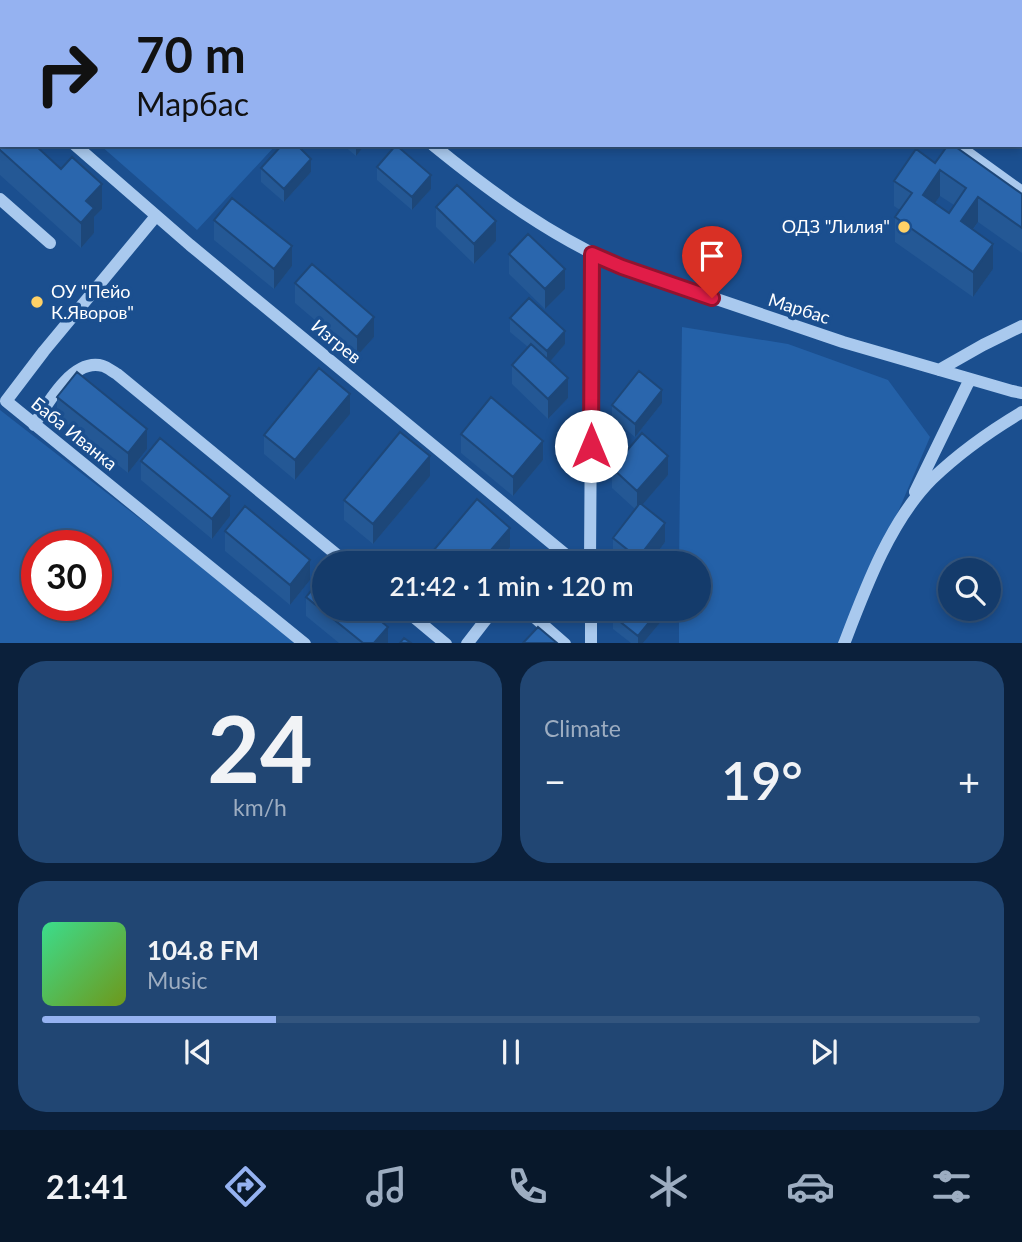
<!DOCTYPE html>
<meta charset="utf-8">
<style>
body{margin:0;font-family:Lato,sans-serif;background:#214673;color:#f1f3f6;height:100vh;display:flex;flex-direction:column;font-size:26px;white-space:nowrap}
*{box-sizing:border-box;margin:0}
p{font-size:23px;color:#9dadc1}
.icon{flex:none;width:38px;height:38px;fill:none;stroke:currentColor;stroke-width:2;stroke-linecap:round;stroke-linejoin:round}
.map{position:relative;height:643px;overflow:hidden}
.drawer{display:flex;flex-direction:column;gap:18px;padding:18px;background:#0b203b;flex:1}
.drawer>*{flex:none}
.banner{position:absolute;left:0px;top:0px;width:1022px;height:147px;box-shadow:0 4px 10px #0003,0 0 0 2px #33557e;background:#95b2f1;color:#111;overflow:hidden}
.buttons{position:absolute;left:938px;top:558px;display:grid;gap:14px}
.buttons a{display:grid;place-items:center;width:63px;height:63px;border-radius:50%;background:#143b6b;box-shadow:0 4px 10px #0003,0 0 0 2px #33557e;font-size:35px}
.speed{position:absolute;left:21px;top:530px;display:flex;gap:14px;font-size:35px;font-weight:700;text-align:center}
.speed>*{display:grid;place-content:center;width:91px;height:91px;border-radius:50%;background:#143b6b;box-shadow:0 4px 10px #0003,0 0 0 2px #33557e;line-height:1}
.speed .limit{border:10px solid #d22;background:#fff;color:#111}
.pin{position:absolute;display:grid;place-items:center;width:60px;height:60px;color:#fff;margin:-72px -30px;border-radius:50% 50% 50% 0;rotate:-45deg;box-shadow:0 0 7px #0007}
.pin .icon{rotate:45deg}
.me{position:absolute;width:77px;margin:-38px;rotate:0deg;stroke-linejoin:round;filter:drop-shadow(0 0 5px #0008)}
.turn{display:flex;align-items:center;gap:24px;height:147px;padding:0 21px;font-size:32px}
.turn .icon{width:91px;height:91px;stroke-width:2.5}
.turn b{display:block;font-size:49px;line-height:60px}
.big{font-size:52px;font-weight:600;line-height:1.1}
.drawer .card{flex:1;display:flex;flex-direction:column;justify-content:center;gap:10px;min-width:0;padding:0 24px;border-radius:28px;background:#214673}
.drawer .dial{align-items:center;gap:0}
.dial b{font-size:91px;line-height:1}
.song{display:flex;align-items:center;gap:21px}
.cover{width:84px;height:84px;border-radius:10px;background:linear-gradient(135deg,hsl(150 70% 55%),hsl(80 70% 35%))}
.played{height:7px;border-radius:4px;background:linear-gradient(90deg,#95b2f1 25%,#33557e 25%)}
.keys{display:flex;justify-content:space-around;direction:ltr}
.heat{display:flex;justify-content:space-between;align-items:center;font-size:38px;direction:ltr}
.drawer .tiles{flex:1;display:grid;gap:18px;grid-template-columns:1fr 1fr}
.card:last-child{grid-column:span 2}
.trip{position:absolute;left:312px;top:551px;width:399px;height:70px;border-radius:35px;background:#143b6b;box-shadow:0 4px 10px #0003,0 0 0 2px #33557e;font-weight:600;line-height:70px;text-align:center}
.dock{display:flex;height:112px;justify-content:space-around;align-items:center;background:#08182b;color:#9dadc1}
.dock .icon{width:49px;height:49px}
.dock .active{color:#95b2f1}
.dock b{font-size:32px;color:#f1f3f6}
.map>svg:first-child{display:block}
.green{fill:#2461a8;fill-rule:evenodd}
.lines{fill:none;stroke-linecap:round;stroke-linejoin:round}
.river{stroke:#123a6d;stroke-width:32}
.minor{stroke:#a9c9ee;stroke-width:12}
.wall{fill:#245895;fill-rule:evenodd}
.shaded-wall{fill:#1d4779}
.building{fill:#2a66ad;stroke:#1d4779;stroke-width:2;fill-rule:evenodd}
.route-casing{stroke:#92132f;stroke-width:18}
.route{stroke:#e11d48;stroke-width:12}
.poi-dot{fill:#ffd166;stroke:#1b4f8f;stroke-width:2.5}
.labels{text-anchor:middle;stroke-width:7;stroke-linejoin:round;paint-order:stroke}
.poi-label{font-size:18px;fill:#fff;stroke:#1b4f8f;text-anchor:end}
.street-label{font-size:18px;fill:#fff;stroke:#1b4f8f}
</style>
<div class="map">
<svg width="1022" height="644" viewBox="0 0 1022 644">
<rect width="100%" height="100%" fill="#1b4f8f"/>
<path class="green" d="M100,145h176l-79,85z
M682,327l106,17 100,36 42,57 -88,206 -163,1v-35h19v-45l-19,-1z
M0,410l300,233h-300zM37,546h59v60h-59z"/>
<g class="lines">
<path class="river" d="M890,0l2,2
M1020,122l2,1"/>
<path class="minor" d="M292,0l2,2
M0,81l2,1
M75,145l115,100 387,319
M433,145c59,48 119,92 189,122l221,75 169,49 10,2
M957,145l65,47
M0,199l50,44
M156,216l-112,135 -38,50 299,243
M939,370l44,-25 39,-19
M34,425c13,-21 39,-68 69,-59 4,1 10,6 14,8l231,190
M915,492l55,-113
M590,564l2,-310
M404,609l42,35
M525,609l40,35
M591,609v35
M467,644l27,-35
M844,644c21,-55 46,-123 88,-165 27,-26 58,-48 90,-67"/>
</g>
<path class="wall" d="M2,19v27l-2,-1v-24z
M0,114l102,95 -8,8v16l-13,15 -81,-73z
M343,145h22l-9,11z
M935,163l87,31v59l-44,-31 -5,8 20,39 -20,28 -78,-55v-25l5,-7 -6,-4v-25zM940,196l14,9 -5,8 -14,-10z
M377,167l54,22 -19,21 -35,-30z
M261,168l50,4 -27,30 -23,-20z
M436,207l60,34 -22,23 -38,-37z
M214,220l78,46 -18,23 -60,-49z
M509,254l56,35 -20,20 -36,-35z
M295,283l79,54 -17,19 -62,-53z
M510,318l55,26 -15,17 18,37 -20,21 -36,-35v-19l16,-18 -18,-15z
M57,397l90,52 -19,24 -71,-57z
M662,403l-27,34 -23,-19v-13z
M350,414l-55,66 -31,-26v-19z
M461,434l82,26 -30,36 -52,-43z
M141,461l89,55 -18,23 -71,-59z
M612,468l56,7 -26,30 23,37 -16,22h-29l-7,-6v-20l22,-29 -23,-21z
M430,476l-57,68 -29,-24v-20z
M225,531l85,49 -20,25 -65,-54z
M306,597l82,46h-49l-33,-27z
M664,609v9l-21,25h-12l-18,-14v-13z"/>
<path class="shaded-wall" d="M356,145h9l-9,11z
M311,159v13l-27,30v-13z
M940,170v26l-17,24v-25z
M431,175v14l-19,21v-13z
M102,184v25l-8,8v16l-13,15v-25l5,-22z
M978,197v25l-17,24v-25z
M496,221v20l-22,23v-20z
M993,244v25l-20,28v-25z
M292,246v20l-18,23v-20z
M565,269v20l-20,20v-20z
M374,317v20l-17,19v-19z
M565,331v13l-18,21v-14z
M568,378v20l-20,21v-20z
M662,390v13l-27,34v-13z
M350,394v20l-55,66v-20z
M147,429v20l-19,24v-20z
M543,441v19l-30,36v-19z
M430,456v20l-57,68v-20z
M668,456v19l-31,36v-20z
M230,496v20l-18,23v-20z
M665,523v19l-16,22h-11v-6z
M510,528v19l-14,17h-17z
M310,560v20l-20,25v-20z
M660,609h4v9l-21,25h-5v-7z
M388,627v16h-14z"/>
<path class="building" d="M89,0h38l-1,2h-39z
M0,114l2,1v30h33l26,24 11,-12 30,27 -16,17 8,7 -13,15 -81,-73z
M282,145h15l14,14 -27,30 -23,-21z
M396,145l35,30 -19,22 -35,-30z
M948,145h5l69,49v34l-44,-31 -17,24 32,23 -20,28 -78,-55 17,-24 -18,-12 22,-32 19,14zM940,170l26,18 -17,25 -26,-18z
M457,185l39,36 -22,23 -38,-37z
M232,198l60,48 -18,23 -60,-49z
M528,234l37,35 -20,20 -36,-35z
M312,264l62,53 -17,20 -62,-54z
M529,298l36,33 -18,20 -37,-33z
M531,344l37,34 -20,21 -36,-34z
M319,368l31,26 -55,66 -31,-25z
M639,371l23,19 -27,34 -23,-19z
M77,372l70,57 -19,24 -71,-56z
M491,397l52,44 -30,36 -52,-43z
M400,432l30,24 -57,68 -29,-24z
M642,433l26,23 -31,35 -25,-23z
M160,438l70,58 -18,23 -71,-58z
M477,499l33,29 -31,36h-57z
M640,503l25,20 -27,35 -25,-20z
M245,506l65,54 -20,25 -65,-54z
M324,575v34h42l22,18 -14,16h-11l-57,-46z
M619,609h41l-22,27 -25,-20z
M538,627l19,16h-34z
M404,638l7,5h-11z"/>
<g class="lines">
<g class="route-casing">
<path id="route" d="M591,446l1,-192 30,13 90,31"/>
</g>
<use href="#route" class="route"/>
</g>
<g class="poi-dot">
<circle cx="904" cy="227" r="7"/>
<circle cx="37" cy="302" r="7"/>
</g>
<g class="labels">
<g class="poi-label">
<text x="890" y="233">ОДЗ "Лилия"</text>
<text x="51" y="298" text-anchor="start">ОУ "Пейо<tspan x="51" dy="21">К.Яворов"</tspan></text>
</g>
<g class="street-label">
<text transform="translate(799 309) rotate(18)" y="6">Марбас</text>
<text transform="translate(336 342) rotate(39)" y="6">Изгрев</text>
<text transform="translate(74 434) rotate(39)" y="6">Баба Иванка</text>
</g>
</g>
</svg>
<div class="buttons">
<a><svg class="icon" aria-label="search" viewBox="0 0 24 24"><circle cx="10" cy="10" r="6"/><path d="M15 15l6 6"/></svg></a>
</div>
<div class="speed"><div class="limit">30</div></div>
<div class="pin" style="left:712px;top:298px;background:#d93025"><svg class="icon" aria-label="arrive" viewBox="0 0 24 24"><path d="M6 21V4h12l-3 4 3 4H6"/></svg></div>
<svg class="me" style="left:591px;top:446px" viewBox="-20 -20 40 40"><circle r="19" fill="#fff"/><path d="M0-13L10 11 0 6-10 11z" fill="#e11d48"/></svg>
<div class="trip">21:42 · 1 min · 120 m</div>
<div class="banner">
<div class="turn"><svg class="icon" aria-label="right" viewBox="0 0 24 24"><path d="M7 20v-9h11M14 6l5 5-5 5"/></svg><div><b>70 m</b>Марбас</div></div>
</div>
</div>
<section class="drawer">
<div class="tiles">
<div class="card dial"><b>24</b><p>km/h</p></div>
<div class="card"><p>Climate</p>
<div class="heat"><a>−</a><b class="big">19°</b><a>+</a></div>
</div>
<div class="card">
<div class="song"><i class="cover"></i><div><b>104.8 FM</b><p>Music</p></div></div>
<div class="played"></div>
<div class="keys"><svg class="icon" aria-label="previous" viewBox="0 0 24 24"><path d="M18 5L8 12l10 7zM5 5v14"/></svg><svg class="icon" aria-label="pause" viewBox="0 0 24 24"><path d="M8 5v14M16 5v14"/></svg><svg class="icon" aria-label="next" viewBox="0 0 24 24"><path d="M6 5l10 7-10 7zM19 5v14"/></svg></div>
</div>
</div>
</section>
<nav class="dock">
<b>21:41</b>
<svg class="icon active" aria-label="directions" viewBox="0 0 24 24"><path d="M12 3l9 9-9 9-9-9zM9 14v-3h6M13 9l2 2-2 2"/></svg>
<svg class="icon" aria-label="music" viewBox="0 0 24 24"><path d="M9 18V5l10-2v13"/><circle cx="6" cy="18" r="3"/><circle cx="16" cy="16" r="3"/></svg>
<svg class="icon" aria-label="phone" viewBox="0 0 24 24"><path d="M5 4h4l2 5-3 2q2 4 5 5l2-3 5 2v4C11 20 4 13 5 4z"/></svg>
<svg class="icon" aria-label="climate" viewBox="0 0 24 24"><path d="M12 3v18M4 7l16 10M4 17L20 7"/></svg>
<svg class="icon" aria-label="car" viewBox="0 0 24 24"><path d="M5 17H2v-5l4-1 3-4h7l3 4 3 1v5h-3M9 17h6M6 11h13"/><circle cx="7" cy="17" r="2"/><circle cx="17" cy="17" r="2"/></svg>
<svg class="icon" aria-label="filters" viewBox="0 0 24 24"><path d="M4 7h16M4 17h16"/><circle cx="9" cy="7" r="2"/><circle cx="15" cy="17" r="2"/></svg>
</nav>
